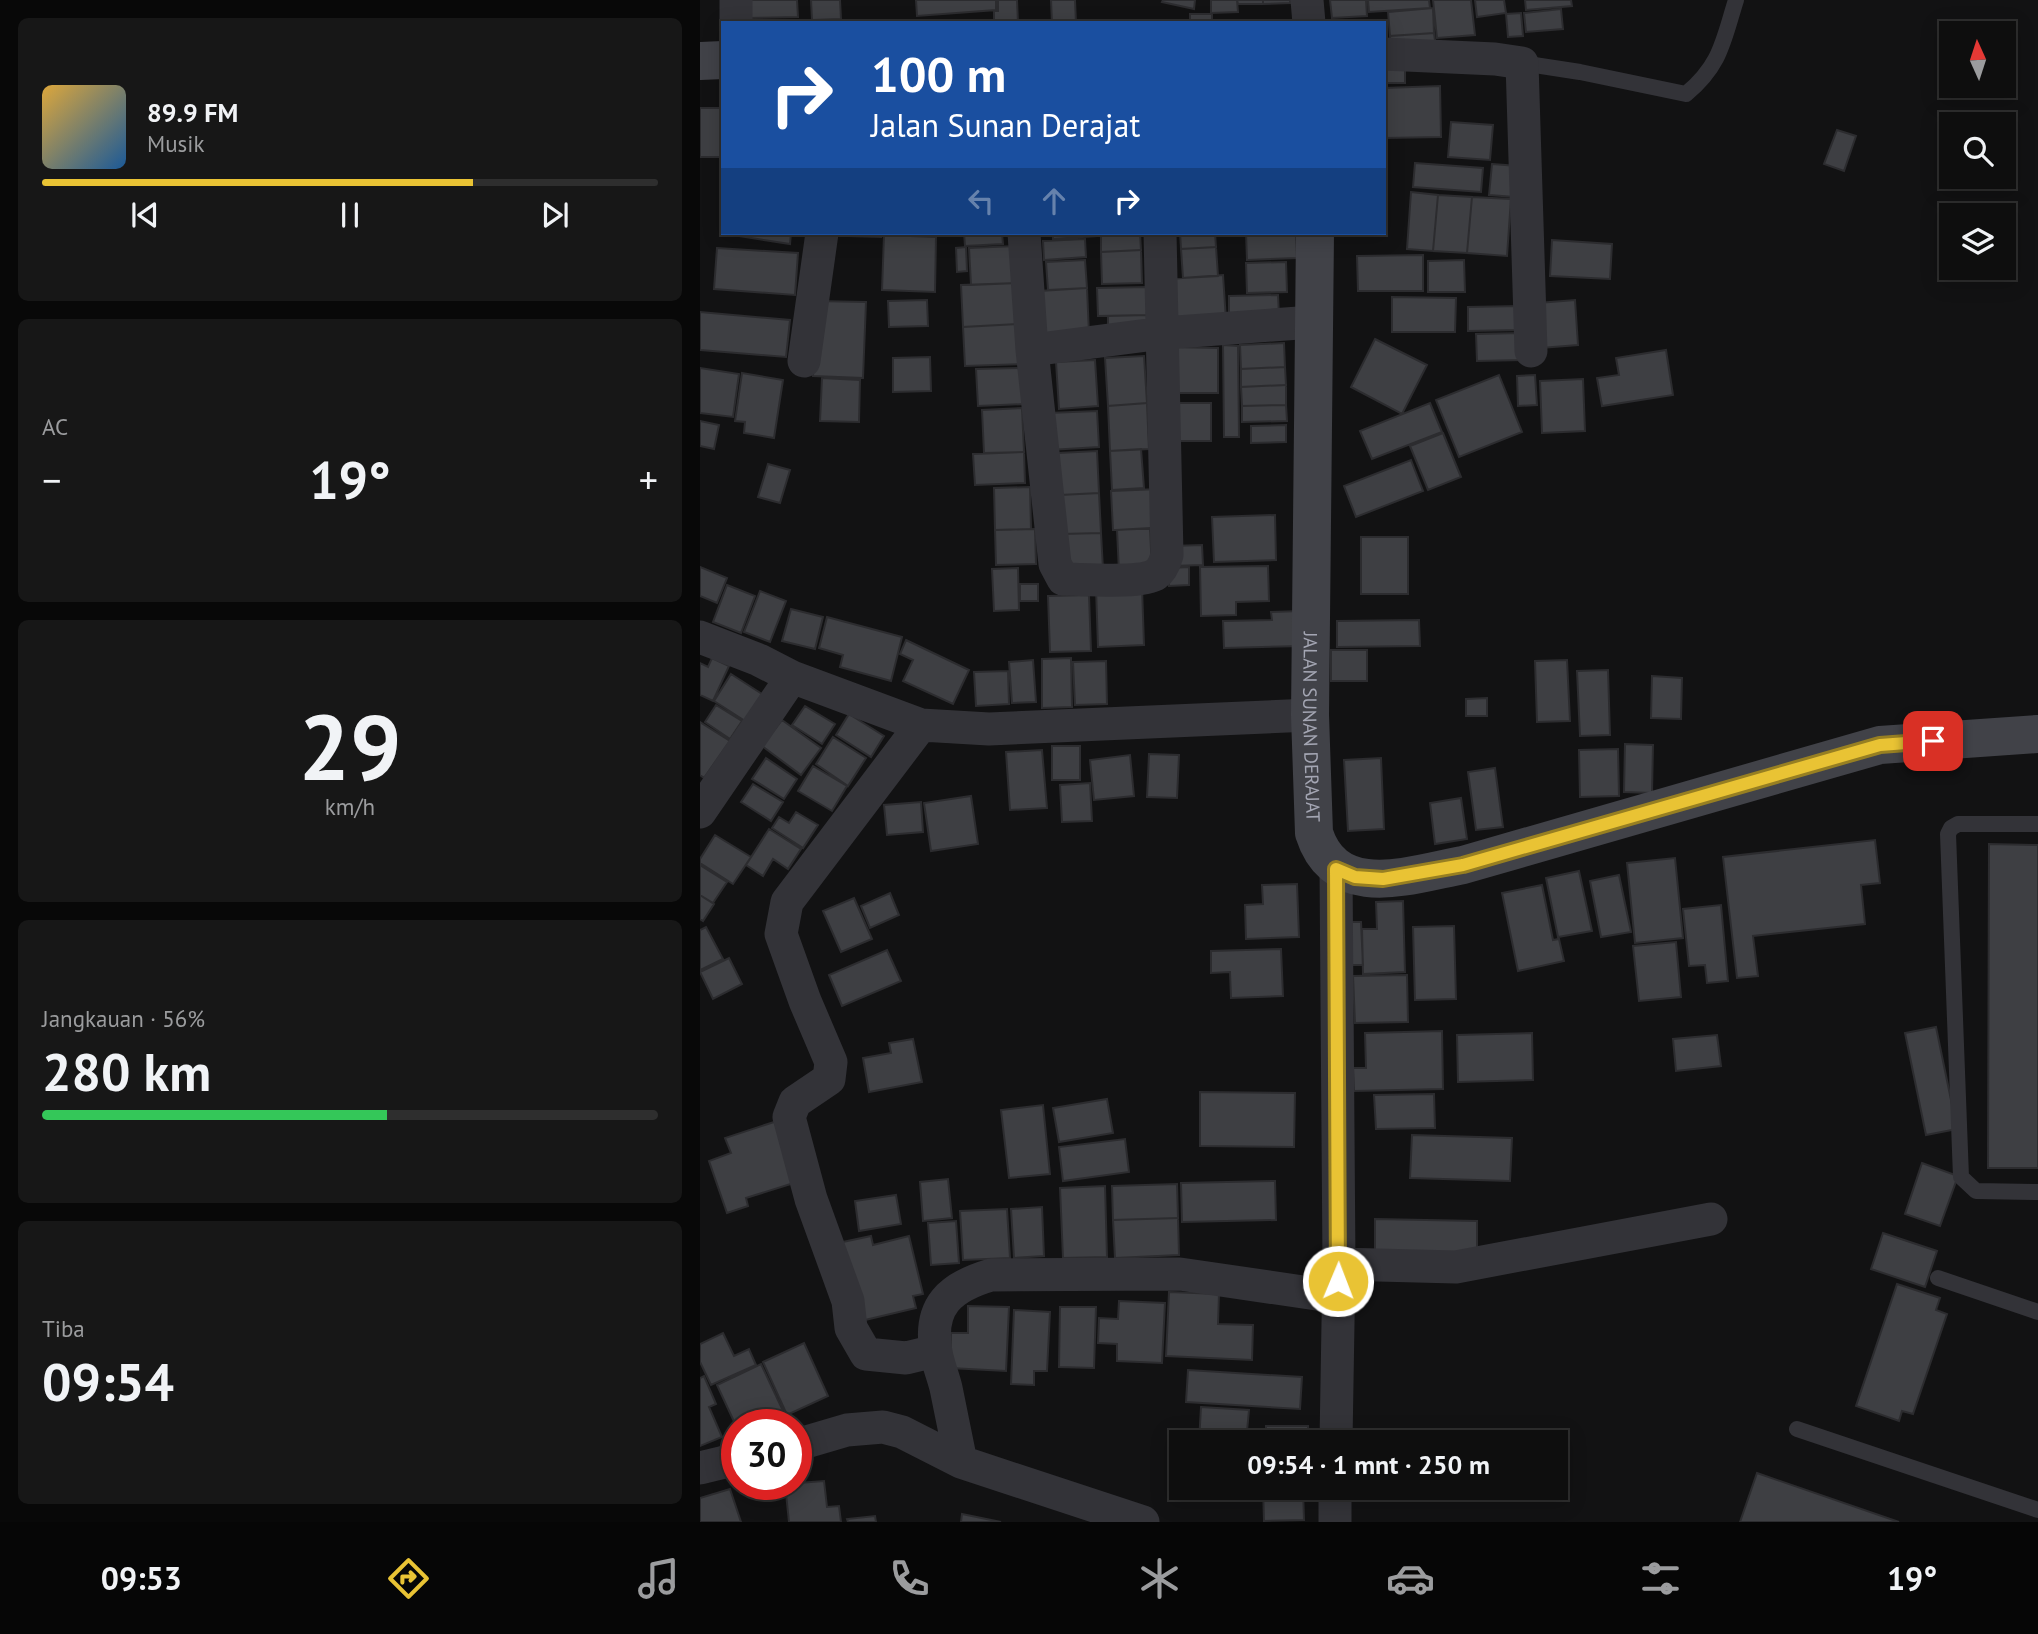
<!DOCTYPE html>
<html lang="id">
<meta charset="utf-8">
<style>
body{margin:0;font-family:"PT Sans",sans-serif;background:#171717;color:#f1f3f6;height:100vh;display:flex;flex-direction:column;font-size:26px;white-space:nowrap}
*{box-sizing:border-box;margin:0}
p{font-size:23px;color:#9b9c9e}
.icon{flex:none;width:38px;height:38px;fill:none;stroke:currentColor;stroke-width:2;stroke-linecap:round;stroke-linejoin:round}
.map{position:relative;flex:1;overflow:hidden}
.drawer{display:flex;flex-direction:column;gap:18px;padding:18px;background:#080808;width:700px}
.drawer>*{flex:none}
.top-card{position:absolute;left:21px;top:21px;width:665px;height:214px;border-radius:0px;box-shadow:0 4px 18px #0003,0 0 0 2px #2e2e2e;background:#1a4fa0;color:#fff;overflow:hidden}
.needle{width:46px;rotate:357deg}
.buttons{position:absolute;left:1239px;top:21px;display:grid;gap:14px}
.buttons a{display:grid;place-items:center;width:77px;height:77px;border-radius:0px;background:#0e0e0e;box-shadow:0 4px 18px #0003,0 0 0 2px #2e2e2e;font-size:35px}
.speed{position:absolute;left:21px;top:1409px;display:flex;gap:14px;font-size:35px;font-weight:700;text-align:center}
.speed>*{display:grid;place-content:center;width:91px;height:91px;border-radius:50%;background:#0e0e0e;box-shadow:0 4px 18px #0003,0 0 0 2px #2e2e2e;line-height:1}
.speed .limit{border:10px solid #d22;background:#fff;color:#111}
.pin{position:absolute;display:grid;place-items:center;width:60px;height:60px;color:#fff;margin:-30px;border-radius:14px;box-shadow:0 4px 10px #0006}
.me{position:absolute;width:77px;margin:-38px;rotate:1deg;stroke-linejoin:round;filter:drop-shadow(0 0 5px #0008)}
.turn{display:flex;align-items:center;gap:24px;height:147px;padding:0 35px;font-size:32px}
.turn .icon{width:91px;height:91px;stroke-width:2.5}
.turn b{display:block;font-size:49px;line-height:60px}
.lanes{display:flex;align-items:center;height:66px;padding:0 35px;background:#0003;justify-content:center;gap:35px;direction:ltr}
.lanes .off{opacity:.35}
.big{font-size:52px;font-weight:700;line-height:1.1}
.drawer .card{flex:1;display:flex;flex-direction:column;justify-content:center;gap:10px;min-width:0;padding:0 24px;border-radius:10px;background:#171717}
.drawer .dial{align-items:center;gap:0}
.dial b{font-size:91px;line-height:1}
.song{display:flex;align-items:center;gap:21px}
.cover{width:84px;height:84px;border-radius:10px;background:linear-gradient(135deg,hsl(40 70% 55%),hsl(210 70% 35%))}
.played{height:7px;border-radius:4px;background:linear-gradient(90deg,#e9c334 70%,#2e2e2e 70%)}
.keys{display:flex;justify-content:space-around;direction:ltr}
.heat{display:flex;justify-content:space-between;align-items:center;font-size:38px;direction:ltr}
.charge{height:10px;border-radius:5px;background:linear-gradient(90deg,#34c759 56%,#2e2e2e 0)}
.trip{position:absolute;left:469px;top:1430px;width:399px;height:70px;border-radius:0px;background:#0e0e0e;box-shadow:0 4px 18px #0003,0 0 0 2px #2e2e2e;font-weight:700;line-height:70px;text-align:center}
.tabs{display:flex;height:112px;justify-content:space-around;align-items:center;background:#060606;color:#9b9c9e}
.tabs .icon{width:49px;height:49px}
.tabs .selected{color:#e9c334}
.tabs b{font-size:32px;color:#f1f3f6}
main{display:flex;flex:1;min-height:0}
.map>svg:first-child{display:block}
.building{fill:#3e3f43;stroke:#2c2c2f;stroke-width:2}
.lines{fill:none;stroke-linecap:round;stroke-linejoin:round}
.lane{stroke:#333338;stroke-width:16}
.street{stroke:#333338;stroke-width:33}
.secondary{stroke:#414248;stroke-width:38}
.route-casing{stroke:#977f22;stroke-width:18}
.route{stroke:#e9c334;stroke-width:12}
.labels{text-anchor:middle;stroke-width:5;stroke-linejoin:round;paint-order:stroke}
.street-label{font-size:19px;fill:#a4a6b3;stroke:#0d0d0e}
</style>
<main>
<section class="drawer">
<div class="card">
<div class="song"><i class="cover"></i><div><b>89.9 FM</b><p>Musik</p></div></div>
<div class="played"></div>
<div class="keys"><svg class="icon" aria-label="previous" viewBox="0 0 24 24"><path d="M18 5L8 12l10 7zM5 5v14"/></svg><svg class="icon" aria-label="pause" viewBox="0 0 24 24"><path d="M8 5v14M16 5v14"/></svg><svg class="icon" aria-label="next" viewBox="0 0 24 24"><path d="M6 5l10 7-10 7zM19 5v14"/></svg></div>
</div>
<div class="card"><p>AC</p>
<div class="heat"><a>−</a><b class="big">19°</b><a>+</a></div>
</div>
<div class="card dial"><b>29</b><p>km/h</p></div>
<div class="card"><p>Jangkauan · 56%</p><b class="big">280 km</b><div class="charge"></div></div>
<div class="card"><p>Tiba</p><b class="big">09:54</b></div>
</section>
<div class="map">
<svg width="1338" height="1522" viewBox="0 0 1338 1522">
<rect width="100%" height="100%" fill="#121213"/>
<path class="building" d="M49,0h48l1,17 -49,1z
M111,0h29l1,19 -29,1z
M216,0h80v10l-79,6z
M298,0h19l1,23h-24v-12h4z
M351,0h24l1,23h-24z
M463,0h32l-1,9 -32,-7z
M511,0h26l1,12 -27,1z
M537,0h26v4h-25z
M563,0h27v3l-27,1z
M630,0h36l1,16 -35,2z
M668,0h61l1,8 -61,4z
M733,0h38l4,35 -38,3z
M775,0h29l2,13 -29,4z
M825,0h46l1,6 -46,4z
M733,8l1,25 -44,3 -2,-24z
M861,9l2,20 -37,3 -2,-19z
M821,13l2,23 -15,1 -2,-23z
M490,14h22v9h-22z
M734,33l2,15 -45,3 -1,-15z
M684,62h21v21h-21z
M740,86l1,51 -57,1v-50z
M0,108h23v49h-23z
M751,122l42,3 -3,35 -42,-3z
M1137,130l19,6 -12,35 -20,-7z
M715,163l68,5 -2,24 -68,-5z
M792,164l26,2 -3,31 -26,-2z
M711,192l27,3 -5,56 -26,-2z
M738,195l34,2 -5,56 -34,-2z
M772,197l39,2 -4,57 -40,-3z
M32,233h59l-1,11 -58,-9z
M148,233h33v4l-33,-1z
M264,233h38l1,11 -38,2z
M353,233h43l1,3 -44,3z
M401,233h39l1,17 -40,2z
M480,233h35l1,14 -35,2z
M546,233h50l1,25 -50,2z
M184,235l52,2 -1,55 -53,-2z
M385,239l1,18 -42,3 -1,-19z
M852,240l60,4 -2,35 -60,-3z
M316,246l2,37 -47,2 -2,-37z
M266,247l1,24 -10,1 -1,-24z
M516,247l2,29 -35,2 -2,-29z
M17,248l81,5 -3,42 -81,-6z
M441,250l1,33 -40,1 -1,-32z
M723,255v36h-65l-1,-35z
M385,260l2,28 -39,2 -2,-28z
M764,260l1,32h-37v-31z
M586,262l1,30 -40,1 -1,-30z
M523,275l3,45 -55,3 -2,-44z
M318,283l2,41 -57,3 -2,-42z
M447,287l1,28 -50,1 -1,-28z
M387,288l2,46 -47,3 -3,-46z
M578,295l1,20 -50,1v-20z
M692,297l64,1 -1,34h-63z
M227,300l1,26 -39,1 -1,-26z
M875,300l3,45 -37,3 -3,-45z
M115,301l51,1 -3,76 -50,-2z
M819,306l1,24 -52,1v-24z
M0,312l90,8 -4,37 -86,-7z
M448,315l1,16 -41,1v-16z
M320,324l2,40 -57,2 -2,-39z
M822,333l1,27 -46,1 -1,-27z
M675,339l52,26 -25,49 -51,-27z
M584,343l1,24 -44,2 -1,-24z
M523,345l15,1 1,91h-15z
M469,347l49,1v45h-49z
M966,350l7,45 -71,11 -5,-28 22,-3 -3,-17z
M444,356l3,47 -39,3 -3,-48z
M230,357l1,34 -38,1v-34z
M395,360l3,46 -39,3 -3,-47z
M585,367l1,18 -45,2v-18z
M0,368l39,6 -6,43 -33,-4z
M323,368l2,36 -47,2 -2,-37z
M42,373l41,7 -9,58 -30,-5 1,-11 -10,-1z
M799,375l23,57 -63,25 -23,-57z
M835,375l2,30 -19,1 -1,-30z
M122,378l38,2 -1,42 -39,-1z
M883,379l2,52 -43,2 -2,-52z
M586,385v20l-44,1 -1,-19z
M447,403l2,46 -39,2 -2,-45z
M477,403h34v38h-34z
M730,403l12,29 -70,27 -12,-28z
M586,405l1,16 -45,1v-16z
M322,408l2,44 -40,1 -2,-43z
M397,411l2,36 -49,3 -2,-37z
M0,421l19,4 -5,24 -14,-3z
M586,425v17l-35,1v-17z
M743,433l18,44 -33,13 -18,-44z
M441,449l3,39 -32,2 -2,-39z
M397,451l2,42 -39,2 -2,-42z
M324,452l1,31 -50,2 -2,-31z
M711,460l12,31 -67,26 -12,-31z
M68,464l22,6 -10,33 -22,-6z
M330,487l1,42 -36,1 -1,-42z
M459,489l2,39 -48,2 -2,-39z
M399,493l2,40 -39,1 -2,-39z
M575,515l1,45 -62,2 -2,-45z
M450,528l2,43 -33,1 -2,-42z
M335,529l1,35 -40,1 -1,-35z
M401,533l2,36 -39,2 -2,-37z
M661,537h47v57h-47z
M502,545l1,20 -32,1v-20z
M568,566l1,35 -33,1v13l-35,1 -1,-49z
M0,567l27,11 -10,25 -17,-7z
M489,567v18l-20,1v-18z
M318,568l1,42 -25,1 -2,-42z
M320,584h18v17h-18z
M27,585l28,11 -14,37 -28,-11z
M442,587l2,58 -46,2 -2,-59z
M60,591l26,10 -16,41 -26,-10z
M389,595l2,56 -41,1 -2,-56z
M91,609l32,8 -8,32 -33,-8z
M601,611l1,35 -78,2 -1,-27 49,-1 -1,-8z
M127,617l75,20 -11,44 -51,-14 3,-12 -24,-7z
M719,620l1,26 -83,1v-26z
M206,640l63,30 -16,34 -50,-23 10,-21 -13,-6z
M631,650h36v31h-36z
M12,658l17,8 -16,35 -13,-6v-32l8,4z
M371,658l1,49 -30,1v-49z
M333,660l3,42 -24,1 -3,-41z
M867,660l3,61 -33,1 -2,-61z
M406,661l1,43 -32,1 -2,-43z
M908,670l2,65 -30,1 -3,-65z
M308,671l1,33 -33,2 -2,-34z
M31,674l31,20 -17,27 -31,-20z
M952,676l30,2 -1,41 -30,-1z
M787,698v18h-21v-17z
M16,705l26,16 -12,18 -25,-17z
M105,706l30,18 -13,20 -30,-19z
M149,714l35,22 -13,21 -35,-22z
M82,720l39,28 -20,27 -39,-29z
M0,722l30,19 -26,37 -4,-3z
M133,737l33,21 -18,28 -32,-22z
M925,744l28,1 -1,48 -28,-1z
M352,746h28v34h-28z
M918,749l1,47 -39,1 -1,-47z
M342,750l5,58 -37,2 -4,-58z
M449,754l30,1 -2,43 -30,-1z
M430,755l4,41 -40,4 -4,-40z
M66,758l31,21 -13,20 -32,-20z
M681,758l3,71 -36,2 -4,-71z
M113,766l34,20 -15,25 -34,-20z
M795,768l8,59 -27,3 -8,-58z
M390,783l2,38 -30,1 -2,-37z
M53,784l30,18 -12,19 -30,-19z
M271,796l7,48 -47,7 -7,-48z
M761,798l6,41 -32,5 -5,-41z
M221,802l2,30 -36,3 -3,-30z
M96,812l22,13 -15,23 -31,-20 7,-11 10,6z
M69,829l32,20 -13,20 -15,-10 -10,17 -17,-11z
M15,835l36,22 -18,27 -33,-21v-4z
M1175,840l5,43 -19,2 4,39 -112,12 5,40 -21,2 -14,-121z
M1289,844l49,1v323h-50z
M975,858l8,80 -48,5 -8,-80z
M0,865l27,17 -14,21 -13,-8z
M879,871l13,60 -34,6 -12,-59z
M919,875l12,57 -30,5 -11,-56z
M597,884l2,53 -53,2 -1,-34 18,-1 -1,-19z
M842,885l11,55 6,-1 5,22 -46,10 -16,-78z
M190,893l9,22 -29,13 -9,-22z
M0,895l14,9 -11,17 -3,-2z
M154,898l18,41 -31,13 -18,-41z
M703,901l2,71 -42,2 -1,-45h15l-1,-27z
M1021,905l7,76 -21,2 -2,-18 -16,1 -6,-57z
M639,922h22l2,43h-23z
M754,926l2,73 -41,1 -2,-73z
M6,927l17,32 -23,11v-40z
M976,942l5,55 -42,4 -6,-55z
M581,949l2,47 -52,2 -1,-26 -19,1v-22z
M187,950l14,31 -59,25 -13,-31z
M29,958l13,26 -29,15 -13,-27z
M707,975l1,47 -53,1 -2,-47z
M1236,1027l21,102 -31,6 -21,-102z
M742,1031l1,58 -89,2 -1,-23h13l-1,-35z
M832,1033l1,47 -75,2 -1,-47z
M1017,1035l4,31 -45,5 -3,-32z
M213,1039l9,43 -53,10 -6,-34 28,-5 -2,-10z
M500,1092l95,1 -1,54 -94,-1z
M734,1094l1,34 -59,1 -2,-34z
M407,1099l6,34 -54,9 -6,-34z
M343,1105l7,69 -41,4 -8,-68z
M77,1121l20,61 -51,16 2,8 -21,7 -18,-52 22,-8 -6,-15z
M712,1135l100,3 -2,43 -100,-3z
M425,1139l4,33 -66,9 -4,-34z
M1222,1163l36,13 -18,50 -35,-12z
M248,1179l4,39 -29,3 -3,-39z
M575,1181l1,39 -94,2 -1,-39z
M477,1184l1,34 -65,2 -1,-34z
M405,1186l2,71 -44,1 -3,-70z
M196,1195l5,29 -42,7 -4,-30z
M342,1207l2,49 -30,2 -3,-49z
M307,1209l3,49 -47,2 -3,-49z
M478,1218l1,37 -64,3 -2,-38z
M675,1219l102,2v38l-102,-2z
M256,1221l3,42 -28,2 -3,-42z
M1183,1233l54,18 -12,36 -54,-18z
M171,1236l2,9 36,-9 14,58 -10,2 3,12 -51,12 -27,-77z
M1197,1284l43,14 -4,12 11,4 -34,100 -11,-3 -3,10 -43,-15z
M469,1292l50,2 -1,30 35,1 -1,35 -86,-4z
M419,1301l46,2 -3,60 -45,-2v-17l-19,-1 1,-25 19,1z
M268,1306l41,1 -3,64 -56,-3 1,-35h17z
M360,1307h36l-2,61 -35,-1z
M314,1310l36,2 -3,59h-13v14l-23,-1z
M23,1333l11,23 15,-7 7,16 -45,20 -11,-23v-18z
M104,1343l24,53 -41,19 -24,-53z
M61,1364l24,51 -20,9h-28v4l-20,-43z
M488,1370l114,7 -2,32 -114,-7z
M4,1376l12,28 -7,3 13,30 -22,9v-68z
M501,1407l48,3 -3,32h-47z
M566,1426h42v16h-42z
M1057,1473l142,49h-159z
M124,1481l3,26 12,-1 2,16h-52l-4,-38z
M496,1488h33v4l-33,-2z
M563,1488h40l1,32 -40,1z
M30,1489l11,33h-41v-24z
M262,1514l39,8h-40z
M175,1516l1,6h-28l-1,-3z"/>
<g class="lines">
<path class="lane" d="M822,63l58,9 106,22c35,-29 37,-53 50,-94
M1338,824h-80l-7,4 -3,6 13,343 15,14 62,1
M1238,1278l100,34
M1097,1429l241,81"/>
<path class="street" d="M36,0v23
M607,0l2,23
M684,54l111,5 27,4 9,288
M324,233l8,117 23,214 8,15c19,0 79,5 93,-5 6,-4 9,-12 11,-19l-7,-322
M332,350l131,-17 150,-11
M104,361l18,-128
M0,637l59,23 33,17 129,48 68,4 321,-14
M221,725l-134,177 -6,32 24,67 26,61 -2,17 -34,23 -6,15 22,82 37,102 3,27 15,26 40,4 29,-7
M0,812l92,-135
M639,1264l117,3 255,-48
M636,1442l3,-178 -3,-395
M96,1445l51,-15 36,-3 19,5 59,30 182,60
M261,1462c-5,-24 -10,-49 -15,-74 -3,-12 -8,-24 -10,-36 -8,-46 14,-65 55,-77l189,-1 157,23
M0,1468l37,-9
M635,1522v-34"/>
<g class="secondary">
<path d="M0,61l23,-1"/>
<path id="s1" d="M615,233l-5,482 4,118c22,69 96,42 149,32l417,-120 158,-11"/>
</g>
</g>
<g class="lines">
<g class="route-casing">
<path id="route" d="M638,1281l-2,-412 19,8 28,2 80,-14 417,-120 53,-4"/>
</g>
<use href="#route" class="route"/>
</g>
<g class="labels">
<g class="street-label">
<text dy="7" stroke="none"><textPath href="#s1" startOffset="494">JALAN SUNAN DERAJAT</textPath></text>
</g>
</g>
</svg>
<div class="buttons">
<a><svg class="needle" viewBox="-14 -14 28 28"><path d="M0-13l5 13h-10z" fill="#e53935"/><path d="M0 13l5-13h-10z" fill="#9b9c9e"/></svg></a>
<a><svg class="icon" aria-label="search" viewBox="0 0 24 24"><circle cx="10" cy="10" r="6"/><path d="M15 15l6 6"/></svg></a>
<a><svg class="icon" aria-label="layers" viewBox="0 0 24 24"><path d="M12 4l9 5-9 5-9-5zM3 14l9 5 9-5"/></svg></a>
</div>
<div class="speed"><div class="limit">30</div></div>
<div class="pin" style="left:1233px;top:741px;background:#d93025"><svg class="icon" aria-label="arrive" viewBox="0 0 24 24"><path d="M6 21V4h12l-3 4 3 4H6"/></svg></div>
<svg class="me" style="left:638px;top:1281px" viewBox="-20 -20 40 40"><circle r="17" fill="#e9c334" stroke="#fff" stroke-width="3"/><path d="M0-11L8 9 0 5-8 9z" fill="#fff"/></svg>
<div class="trip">09:54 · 1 mnt · 250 m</div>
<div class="top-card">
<div class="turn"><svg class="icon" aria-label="right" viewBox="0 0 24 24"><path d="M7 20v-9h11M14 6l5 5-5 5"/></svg><div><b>100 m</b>Jalan Sunan Derajat</div></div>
<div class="lanes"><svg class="icon off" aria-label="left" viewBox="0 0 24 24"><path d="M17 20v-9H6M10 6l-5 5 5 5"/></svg><svg class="icon off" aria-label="ahead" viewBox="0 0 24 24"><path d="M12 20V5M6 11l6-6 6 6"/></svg><svg class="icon" aria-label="right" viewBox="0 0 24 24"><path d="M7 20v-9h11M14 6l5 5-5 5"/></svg></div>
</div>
</div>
</main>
<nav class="tabs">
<b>09:53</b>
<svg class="icon selected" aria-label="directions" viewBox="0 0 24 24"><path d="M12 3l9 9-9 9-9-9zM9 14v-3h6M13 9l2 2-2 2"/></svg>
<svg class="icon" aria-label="music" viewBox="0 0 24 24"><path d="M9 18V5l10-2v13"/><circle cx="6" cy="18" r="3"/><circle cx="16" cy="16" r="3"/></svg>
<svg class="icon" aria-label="phone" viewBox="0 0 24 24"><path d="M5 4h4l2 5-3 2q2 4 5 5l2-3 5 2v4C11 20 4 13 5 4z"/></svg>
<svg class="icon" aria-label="climate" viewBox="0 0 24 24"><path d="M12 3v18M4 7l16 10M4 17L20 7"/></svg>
<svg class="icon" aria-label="car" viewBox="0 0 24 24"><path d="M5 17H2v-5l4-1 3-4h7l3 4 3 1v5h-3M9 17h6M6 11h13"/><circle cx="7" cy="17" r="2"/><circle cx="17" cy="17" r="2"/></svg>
<svg class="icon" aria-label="filters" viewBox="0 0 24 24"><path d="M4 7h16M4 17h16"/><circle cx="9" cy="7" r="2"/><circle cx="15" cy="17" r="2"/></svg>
<b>19°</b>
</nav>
